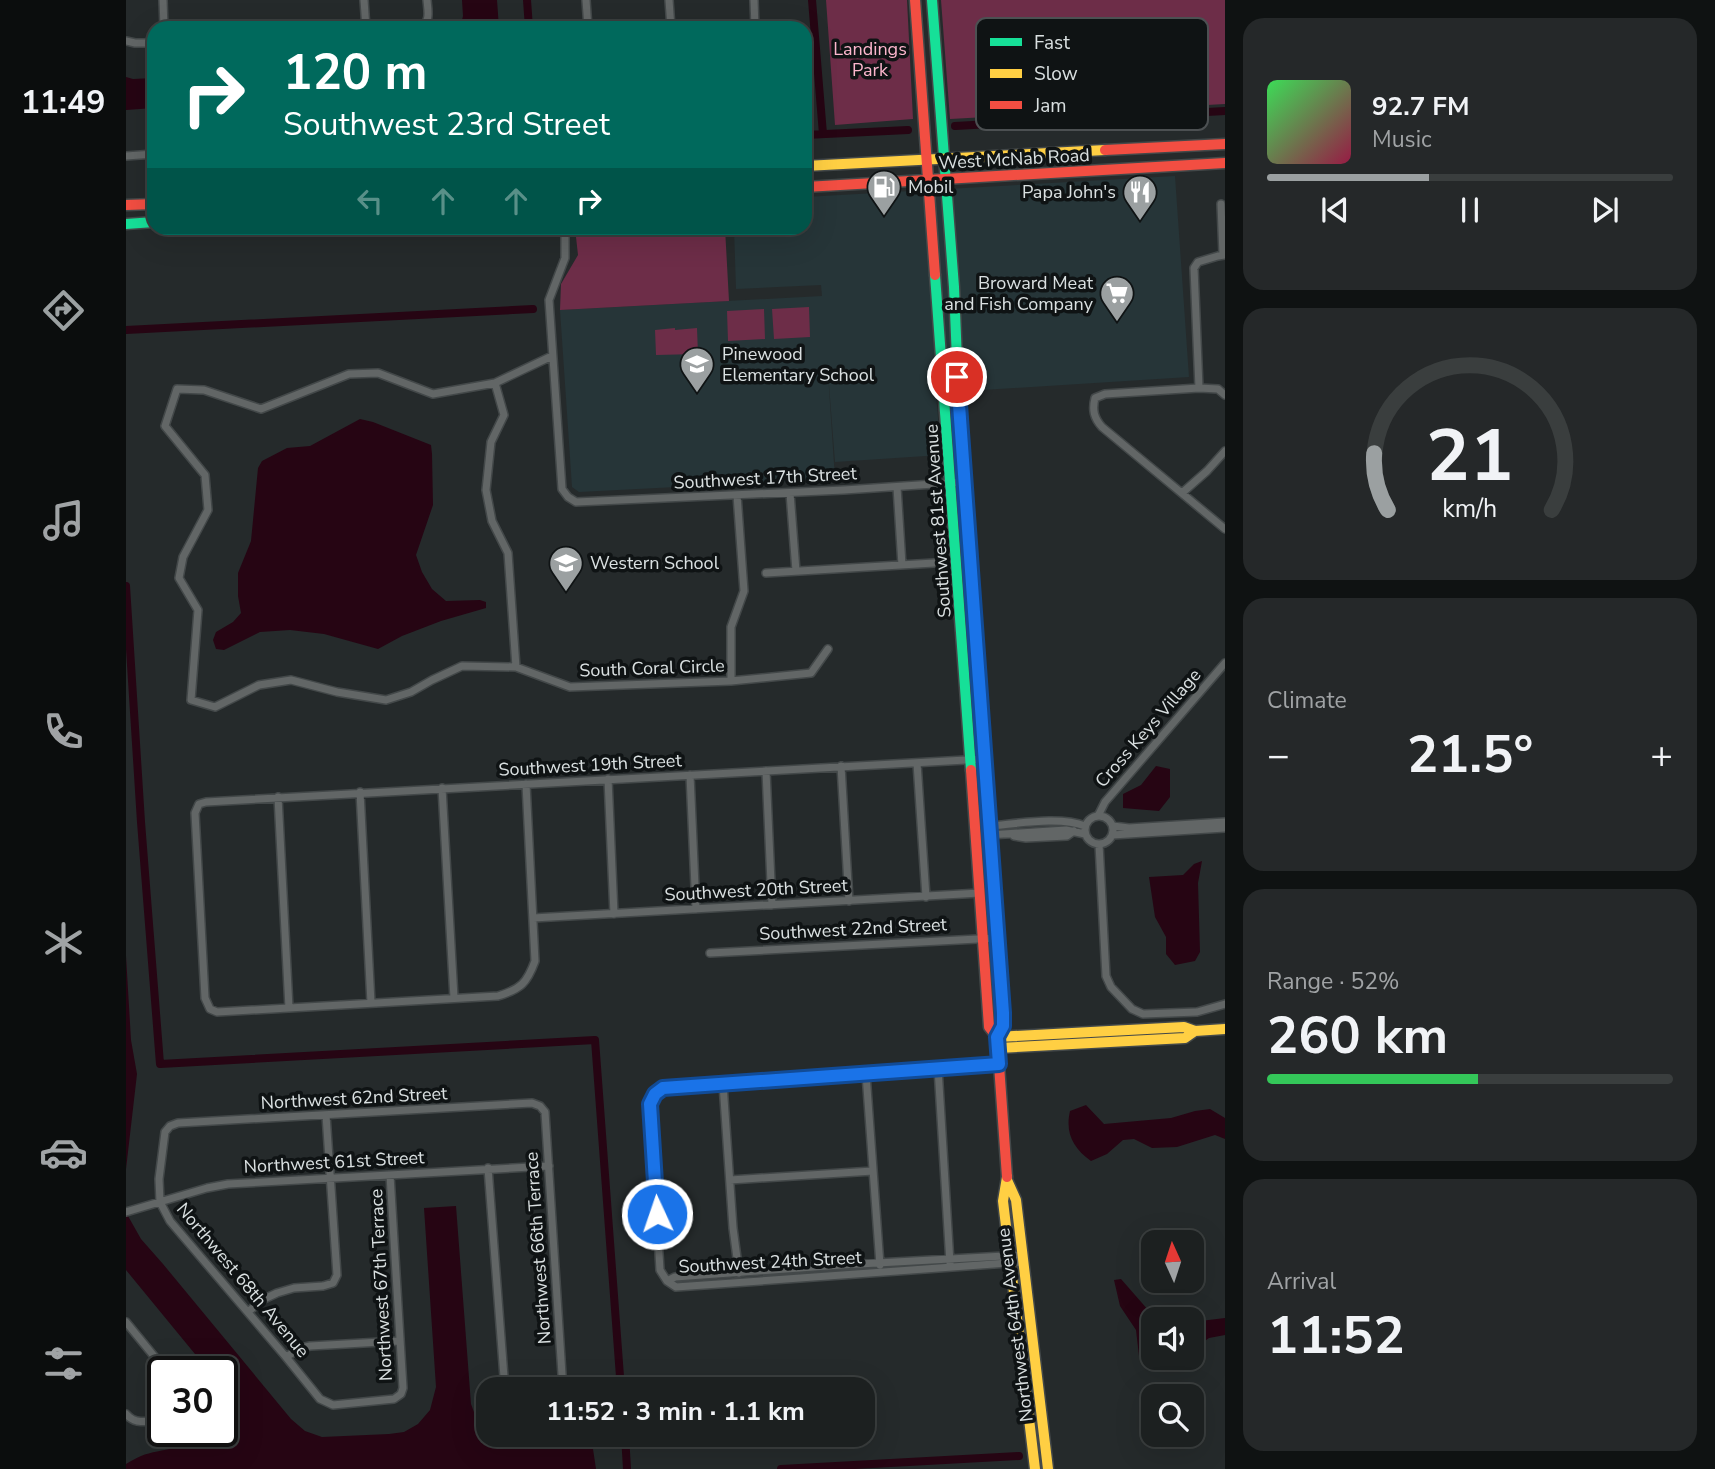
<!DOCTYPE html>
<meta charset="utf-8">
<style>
body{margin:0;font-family:"Nunito Sans",sans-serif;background:#252829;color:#f1f3f6;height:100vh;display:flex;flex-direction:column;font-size:26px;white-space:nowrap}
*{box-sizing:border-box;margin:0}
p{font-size:23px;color:#a0a3a5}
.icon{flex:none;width:38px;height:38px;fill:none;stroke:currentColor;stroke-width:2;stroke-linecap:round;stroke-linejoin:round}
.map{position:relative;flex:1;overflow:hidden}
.sheet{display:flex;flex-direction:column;gap:18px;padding:18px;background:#0f1212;width:490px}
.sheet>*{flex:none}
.banner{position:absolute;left:21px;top:21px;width:665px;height:214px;border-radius:21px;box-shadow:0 7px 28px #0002,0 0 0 2px #3a3e3e;background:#00695c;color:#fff;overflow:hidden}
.needle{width:46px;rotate:357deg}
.buttons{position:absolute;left:1015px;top:1230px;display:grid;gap:14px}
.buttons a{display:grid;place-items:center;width:63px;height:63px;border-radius:14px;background:#1c2020;box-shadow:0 7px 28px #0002,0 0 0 2px #3a3e3e;font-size:35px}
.speed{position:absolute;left:21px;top:1356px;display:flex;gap:14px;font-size:35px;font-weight:700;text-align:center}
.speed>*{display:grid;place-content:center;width:91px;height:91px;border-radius:50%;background:#1c2020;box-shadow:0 7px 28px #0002,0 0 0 2px #3a3e3e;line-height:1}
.speed .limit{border:4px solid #111;border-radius:10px;background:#fff;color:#111}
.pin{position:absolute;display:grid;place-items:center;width:60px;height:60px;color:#fff;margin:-30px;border:4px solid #fff;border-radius:50%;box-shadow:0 2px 7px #0007}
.me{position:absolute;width:77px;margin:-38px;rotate:357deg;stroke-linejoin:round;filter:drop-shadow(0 0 5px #0008)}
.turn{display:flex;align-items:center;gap:24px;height:147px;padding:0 21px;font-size:32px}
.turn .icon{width:91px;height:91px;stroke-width:2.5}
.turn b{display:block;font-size:49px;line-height:60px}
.lanes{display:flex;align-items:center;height:66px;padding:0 21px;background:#0003;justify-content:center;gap:35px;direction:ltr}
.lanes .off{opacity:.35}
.big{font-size:52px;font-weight:700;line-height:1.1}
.sheet .tile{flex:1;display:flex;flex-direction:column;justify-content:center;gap:10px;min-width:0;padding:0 24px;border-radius:21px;background:#252829}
.sheet .dial{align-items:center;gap:0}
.dial svg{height:182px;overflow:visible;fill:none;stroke:#3a3e3e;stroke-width:7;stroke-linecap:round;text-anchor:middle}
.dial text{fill:#f1f3f6;stroke:none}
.song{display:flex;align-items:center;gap:21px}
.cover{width:84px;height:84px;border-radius:10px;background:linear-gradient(135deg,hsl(130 70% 55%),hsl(340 70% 35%))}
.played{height:7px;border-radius:4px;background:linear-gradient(90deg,#9ba0a1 40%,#3a3e3e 40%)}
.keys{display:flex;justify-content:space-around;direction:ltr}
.heat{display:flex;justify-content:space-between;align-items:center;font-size:38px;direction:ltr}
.charge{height:10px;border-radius:5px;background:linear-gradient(90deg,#34c759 52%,#3a3e3e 0)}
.trip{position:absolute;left:350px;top:1377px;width:399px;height:70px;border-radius:21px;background:#1c2020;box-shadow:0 7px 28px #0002,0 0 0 2px #3a3e3e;font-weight:700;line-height:70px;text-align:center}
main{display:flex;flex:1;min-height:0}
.menu{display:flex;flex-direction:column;width:126px;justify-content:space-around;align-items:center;background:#0b0d0d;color:#a0a3a5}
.menu .icon{width:49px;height:49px}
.menu .current{color:#9ba0a1}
.menu b{font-size:32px;color:#f1f3f6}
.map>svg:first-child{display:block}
.built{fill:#263538}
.green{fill:#6d2d48}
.water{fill:#260513}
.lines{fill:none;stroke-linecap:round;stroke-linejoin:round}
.canal{stroke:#260513;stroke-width:8}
.street-casing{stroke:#434849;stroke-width:10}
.fast-casing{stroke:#434849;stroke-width:13}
.slow-casing{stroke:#434849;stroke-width:13}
.jam-casing{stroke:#434849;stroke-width:13}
.street{stroke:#626666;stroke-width:7}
.fast{stroke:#16e098;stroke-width:10}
.slow{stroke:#ffcf43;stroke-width:10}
.jam{stroke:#f24e42;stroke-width:10}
.route-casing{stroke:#114b97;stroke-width:18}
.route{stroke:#1a73e8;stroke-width:12}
.labels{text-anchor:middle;stroke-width:7;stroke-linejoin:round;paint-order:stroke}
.park-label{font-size:18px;fill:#fdb6cd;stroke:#0f1314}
.street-label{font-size:18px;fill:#dae0e1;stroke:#0f1314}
.poi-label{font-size:18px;fill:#dae0e1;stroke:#0f1314;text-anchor:start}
.key{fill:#0f1314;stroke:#4c5052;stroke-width:2}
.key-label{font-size:19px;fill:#dae0e1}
</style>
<main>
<nav class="menu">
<b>11:49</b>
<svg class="icon current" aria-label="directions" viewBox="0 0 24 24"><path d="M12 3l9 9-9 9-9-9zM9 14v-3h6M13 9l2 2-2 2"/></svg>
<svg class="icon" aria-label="music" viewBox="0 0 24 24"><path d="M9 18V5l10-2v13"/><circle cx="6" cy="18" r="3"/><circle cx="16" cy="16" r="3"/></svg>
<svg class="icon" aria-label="phone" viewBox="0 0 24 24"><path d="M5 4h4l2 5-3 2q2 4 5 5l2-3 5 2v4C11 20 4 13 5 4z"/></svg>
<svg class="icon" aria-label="climate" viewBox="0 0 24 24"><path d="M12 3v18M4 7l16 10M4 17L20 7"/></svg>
<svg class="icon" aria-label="car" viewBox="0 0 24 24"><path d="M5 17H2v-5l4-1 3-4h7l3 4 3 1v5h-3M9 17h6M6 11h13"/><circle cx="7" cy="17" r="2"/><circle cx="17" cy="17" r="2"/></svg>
<svg class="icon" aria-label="filters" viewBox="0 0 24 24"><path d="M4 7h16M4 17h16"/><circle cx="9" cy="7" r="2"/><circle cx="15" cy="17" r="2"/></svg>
</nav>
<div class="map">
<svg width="1099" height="1469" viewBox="0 0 1099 1469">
<rect width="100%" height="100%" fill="#252a2b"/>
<path class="built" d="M1049,176l14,201 -253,16 5,62 -106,7 -8,-103 8,120 -256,13 -7,-5 -12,-177 262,-14 -1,-11 -85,4 -2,-61h71v-31z"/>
<path class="green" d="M700,0h81l6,119 -78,6z
M815,0h284v104l-275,15z
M449,228h150l4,73 -169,9 1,-26 17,-29z
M683,307l1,30 -36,2 -2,-30z
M638,309l1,30 -37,2 -1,-30z
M549,328v2l22,-2 1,26 -42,1 -1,-25z"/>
<path class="water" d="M336,0h35l2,28h-39l3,-12z
M0,77l7,2 21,-1v30l-28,2z
M234,419l13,3 58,23 1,9 1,51 -17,50 6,17 10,17 14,12 34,-1 6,2v6l-45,13 -39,15 -24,13 -54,-15 -34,-4 -30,2 -36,18 -8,-1 -3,-9 3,-8 17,-10 8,-9 -3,-17v-23l13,-32 7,-73 4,-7 25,-13 23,-2z
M1030,766l14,3v28l-11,14 -36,-3v-14l18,-9z
M1076,861l-4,22 2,69 -5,9 -20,4 -9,-11v-17l-11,-20 -6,-40 34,-2 11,-11z
M0,956l5,84 6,34 -11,95z
M960,1105l18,19 67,-6 24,-7 15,-2 15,9v21l-10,-4 -38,12 -25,1 -18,-9 -11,1 -16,14 -16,7c-18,-13 -26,-28 -21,-50z
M330,1206l15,198 7,19 10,12 22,10 79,-4 4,8 3,20h-470v-5c5,-3 10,-6 15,-8 20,-8 49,-6 62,-24h19v-60h-14l-4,-7 -78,-95v-54h2l13,23 22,25 128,155 14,12 17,6 67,-3 15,-2 14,-8 12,-14 6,-23 -12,-179z
M995,1279l35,40 -3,1v37l-14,-1 -3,-26 -16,-24 -6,-26z
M1099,1318v17l-16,3 -17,12v-28z"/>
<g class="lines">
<path class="canal" d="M401,0l2,28
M686,0l11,134
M829,126l270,-15
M679,135l103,-5
M0,330l407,-21
M0,586l15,236 19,242 435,-24 26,350
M499,1435l2,34
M655,1469l238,-13"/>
<g class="street-casing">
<path id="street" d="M37,0l1,28
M238,0l2,28
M460,0l2,28
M543,0l2,28
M628,0l1,28
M294,28c11,-7 8,-16 7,-28
M0,41l9,2h19
M0,156l28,-2
M1095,204l2,51
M439,228v30l-16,42 13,189 6,8 8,5 268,-12 120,-8
M426,356l-57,27 -62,11 -55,-21 -29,1 -88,35 -57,-19 -27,-1 -12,37 40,49 3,35 -25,47 -4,21 19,32 -7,90 24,7 44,-22 32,-5 46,12 49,8 25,-8 21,-12 30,-14 54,1 54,20 161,-6 80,-8 17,-24
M369,383l9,32 -13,27 -5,48 6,31 16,32 8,114
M1073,388l-5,-120 4,-6 20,-6 7,-1
M1099,395l-7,-6 -19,-1 -94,6 -10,4c-3,12 -1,20 7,29l123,102
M771,487l5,78
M664,493l6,78
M1056,493l25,-22 18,-20
M640,573l168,-10
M605,681v-54l13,-36 -7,-96
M791,763l9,134
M715,766l8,135
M640,771l6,134
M564,775l6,134
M482,779l6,135
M400,784l9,177c-8,22 -14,28 -37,35l-281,16 -7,-3 -5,-11 -10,-185 4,-9 7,-2 778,-43
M316,788l12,210
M234,792l11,211
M152,797l11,211
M959 830a14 14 0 1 1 28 0a14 14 0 1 1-28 0Z
M972,816l7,-14 120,-139
M863,826c27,-2 71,-10 96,0
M987,826l16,2 96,-6
M863,835l77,-5 19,4
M986,835l113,-7
M888,836l12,2 41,-2 7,-5
M973,844l7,132 5,11 21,22 11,5 54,-2 28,-8
M407,918l447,-25
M584,953l287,-15
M873,1064l-336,24 -8,6 -5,10 10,166 7,11 9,6 346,-25
M812,1068l12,195
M740,1074l14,191
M597,1084l10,144 6,45
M362,1168l17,222
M264,1175l13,213 -2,6 -7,5 -61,6 -13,-6 -34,-42 -116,-136 -10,-19 -1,-23 6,-47 5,-6 8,-3 354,-20 8,3 5,6 18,278
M604,1180l143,-9
M0,1212l81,-24 21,-4 321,-18
M541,1281l8,-4 166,-12 181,-10
M122,1312l14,-12 15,-7 17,-5 29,-2 10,-3 4,-8 -11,-160
M0,1322l41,50
M160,1357l15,-9 9,-2 89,-5
M0,1414c10,12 23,7 37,4"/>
</g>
<g class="fast-casing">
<path id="fast" d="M806,0l22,287 4,98
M0,224l28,-2
M809,275l36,495"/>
</g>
<g class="slow-casing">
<path id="slow" d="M679,166l300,-16
M832,385l36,506
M871,1037l187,-10 11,4 30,-2
M872,1048l187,-10 10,-7
M881,1177l-4,24 32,268
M881,1180l9,20 32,269"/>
</g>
<g class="jam-casing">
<path id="jam" d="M789,0l20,275
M979,150l120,-6
M679,187l420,-24
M0,205l28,-1
M845,770l18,257 8,10
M868,891l9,122v12l-6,12 10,140"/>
</g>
<use href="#street" class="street"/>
<use href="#fast" class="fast"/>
<use href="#slow" class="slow"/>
<use href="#jam" class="jam"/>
</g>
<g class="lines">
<g class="route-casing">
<path id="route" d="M531,1214l-7,-110 5,-10 8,-6 336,-24 -2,-27 6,-11v-13l-46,-636"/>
</g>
<use href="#route" class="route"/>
</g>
<defs>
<g id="fuel-pin" transform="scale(1.75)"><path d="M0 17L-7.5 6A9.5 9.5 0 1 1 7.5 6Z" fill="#9ba0a1" stroke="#0f1314"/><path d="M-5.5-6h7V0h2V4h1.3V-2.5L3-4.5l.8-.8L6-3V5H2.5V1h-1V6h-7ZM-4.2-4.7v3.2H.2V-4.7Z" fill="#fff"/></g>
<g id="restaurant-pin" transform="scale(1.75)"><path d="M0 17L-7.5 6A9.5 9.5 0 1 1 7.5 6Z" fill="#9ba0a1" stroke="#0f1314"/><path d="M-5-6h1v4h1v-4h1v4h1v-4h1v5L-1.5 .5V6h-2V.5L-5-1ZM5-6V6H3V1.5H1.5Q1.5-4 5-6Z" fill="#fff"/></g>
<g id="supermarket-pin" transform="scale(1.75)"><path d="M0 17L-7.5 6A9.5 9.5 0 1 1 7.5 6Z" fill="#9ba0a1" stroke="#0f1314"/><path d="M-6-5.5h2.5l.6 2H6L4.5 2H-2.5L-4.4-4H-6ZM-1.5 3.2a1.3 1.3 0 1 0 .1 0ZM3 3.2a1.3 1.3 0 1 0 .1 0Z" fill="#fff"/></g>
<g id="school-pin" transform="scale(1.75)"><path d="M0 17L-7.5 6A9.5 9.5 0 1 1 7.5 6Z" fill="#9ba0a1" stroke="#0f1314"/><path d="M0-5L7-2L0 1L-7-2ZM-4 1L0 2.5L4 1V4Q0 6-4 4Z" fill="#fff"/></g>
</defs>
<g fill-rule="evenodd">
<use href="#fuel-pin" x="758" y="187"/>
<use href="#restaurant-pin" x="1014" y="192"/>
<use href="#supermarket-pin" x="991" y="293"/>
<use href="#school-pin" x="571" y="364"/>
<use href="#school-pin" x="440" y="563"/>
</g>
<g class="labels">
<g class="park-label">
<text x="744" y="55">Landings<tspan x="744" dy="21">Park</tspan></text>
</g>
<g class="street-label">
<text transform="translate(888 159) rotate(-3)" y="6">West McNab Road</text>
<text transform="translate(639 478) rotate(-3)" y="6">Southwest 17th Street</text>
<text transform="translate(812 521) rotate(-94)" y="6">Southwest 81st Avenue</text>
<text transform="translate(526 668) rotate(-2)" y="6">South Coral Circle</text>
<text transform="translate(1022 728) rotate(-49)" y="6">Cross Keys Village</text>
<text transform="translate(464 765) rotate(-3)" y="6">Southwest 19th Street</text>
<text transform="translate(630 890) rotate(-3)" y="6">Southwest 20th Street</text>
<text transform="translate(727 929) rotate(-3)" y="6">Southwest 22nd Street</text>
<text transform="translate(228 1098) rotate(-3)" y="6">Northwest 62nd Street</text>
<text transform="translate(208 1162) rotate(-3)" y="6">Northwest 61st Street</text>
<text transform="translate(412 1248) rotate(-94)" y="6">Northwest 66th Terrace</text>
<text transform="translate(644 1262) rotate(-3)" y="6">Southwest 24th Street</text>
<text transform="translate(117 1280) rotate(50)" y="6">Northwest 68th Avenue</text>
<text transform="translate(255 1285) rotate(-93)" y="6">Northwest 67th Terrace</text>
<text transform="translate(889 1325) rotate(-97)" y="6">Northwest 64th Avenue</text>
</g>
<g class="poi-label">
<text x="782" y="193">Mobil</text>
<text x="990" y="198" text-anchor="end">Papa John's</text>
<text x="967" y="289" text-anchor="end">Broward Meat<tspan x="967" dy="21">and Fish Company</tspan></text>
<text x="596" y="360">Pinewood<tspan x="596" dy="21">Elementary School</tspan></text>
<text x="464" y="569">Western School</text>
</g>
</g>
<rect x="850" y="18" width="232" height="112" rx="10" class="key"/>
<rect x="864" y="38" width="32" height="8" fill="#16e098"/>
<rect x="864" y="69" width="32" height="9" fill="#ffcf43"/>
<rect x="864" y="101" width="32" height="8" fill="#f24e42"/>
<g class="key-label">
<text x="908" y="49">Fast</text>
<text x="908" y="80">Slow</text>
<text x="908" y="112">Jam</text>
</g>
</svg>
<div class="buttons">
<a><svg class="needle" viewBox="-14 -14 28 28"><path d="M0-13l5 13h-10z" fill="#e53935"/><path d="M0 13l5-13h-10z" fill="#a0a3a5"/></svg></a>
<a><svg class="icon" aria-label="sound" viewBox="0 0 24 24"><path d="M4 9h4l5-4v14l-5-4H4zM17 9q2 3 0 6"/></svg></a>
<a><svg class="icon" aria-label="search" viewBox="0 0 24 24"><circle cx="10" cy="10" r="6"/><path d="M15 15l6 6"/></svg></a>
</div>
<div class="speed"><div class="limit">30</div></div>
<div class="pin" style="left:831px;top:377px;background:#d93025"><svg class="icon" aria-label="arrive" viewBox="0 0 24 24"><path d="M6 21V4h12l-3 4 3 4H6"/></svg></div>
<svg class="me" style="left:531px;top:1214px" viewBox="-20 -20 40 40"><circle r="17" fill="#1a73e8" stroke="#fff" stroke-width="3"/><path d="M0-11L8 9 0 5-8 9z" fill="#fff"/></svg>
<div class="trip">11:52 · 3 min · 1.1 km</div>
<div class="banner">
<div class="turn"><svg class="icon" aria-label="right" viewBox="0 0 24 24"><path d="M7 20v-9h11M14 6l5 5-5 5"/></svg><div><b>120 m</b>Southwest 23rd Street</div></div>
<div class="lanes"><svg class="icon off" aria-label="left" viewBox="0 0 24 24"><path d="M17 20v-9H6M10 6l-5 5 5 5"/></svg><svg class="icon off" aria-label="ahead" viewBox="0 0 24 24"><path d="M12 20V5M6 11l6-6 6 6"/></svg><svg class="icon off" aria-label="ahead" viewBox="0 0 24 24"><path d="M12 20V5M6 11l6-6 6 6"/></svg><svg class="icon" aria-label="right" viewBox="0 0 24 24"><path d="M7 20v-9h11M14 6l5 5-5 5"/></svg></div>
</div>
</div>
<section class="sheet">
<div class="tile">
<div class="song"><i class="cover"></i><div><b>92.7 FM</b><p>Music</p></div></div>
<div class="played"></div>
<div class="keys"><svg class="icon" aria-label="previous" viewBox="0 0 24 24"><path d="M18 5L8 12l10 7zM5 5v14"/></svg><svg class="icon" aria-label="pause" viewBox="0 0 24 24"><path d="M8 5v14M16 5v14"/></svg><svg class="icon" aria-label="next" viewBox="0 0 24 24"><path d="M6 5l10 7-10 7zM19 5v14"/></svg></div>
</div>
<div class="tile dial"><svg viewBox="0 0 100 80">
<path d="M14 69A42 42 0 1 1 86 69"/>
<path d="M14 69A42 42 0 0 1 8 44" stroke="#9ba0a1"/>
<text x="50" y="56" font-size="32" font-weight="700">21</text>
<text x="50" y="72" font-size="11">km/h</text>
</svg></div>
<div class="tile"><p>Climate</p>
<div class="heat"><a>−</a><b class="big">21.5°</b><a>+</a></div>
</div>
<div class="tile"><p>Range · 52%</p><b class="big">260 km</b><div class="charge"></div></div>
<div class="tile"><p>Arrival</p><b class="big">11:52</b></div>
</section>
</main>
